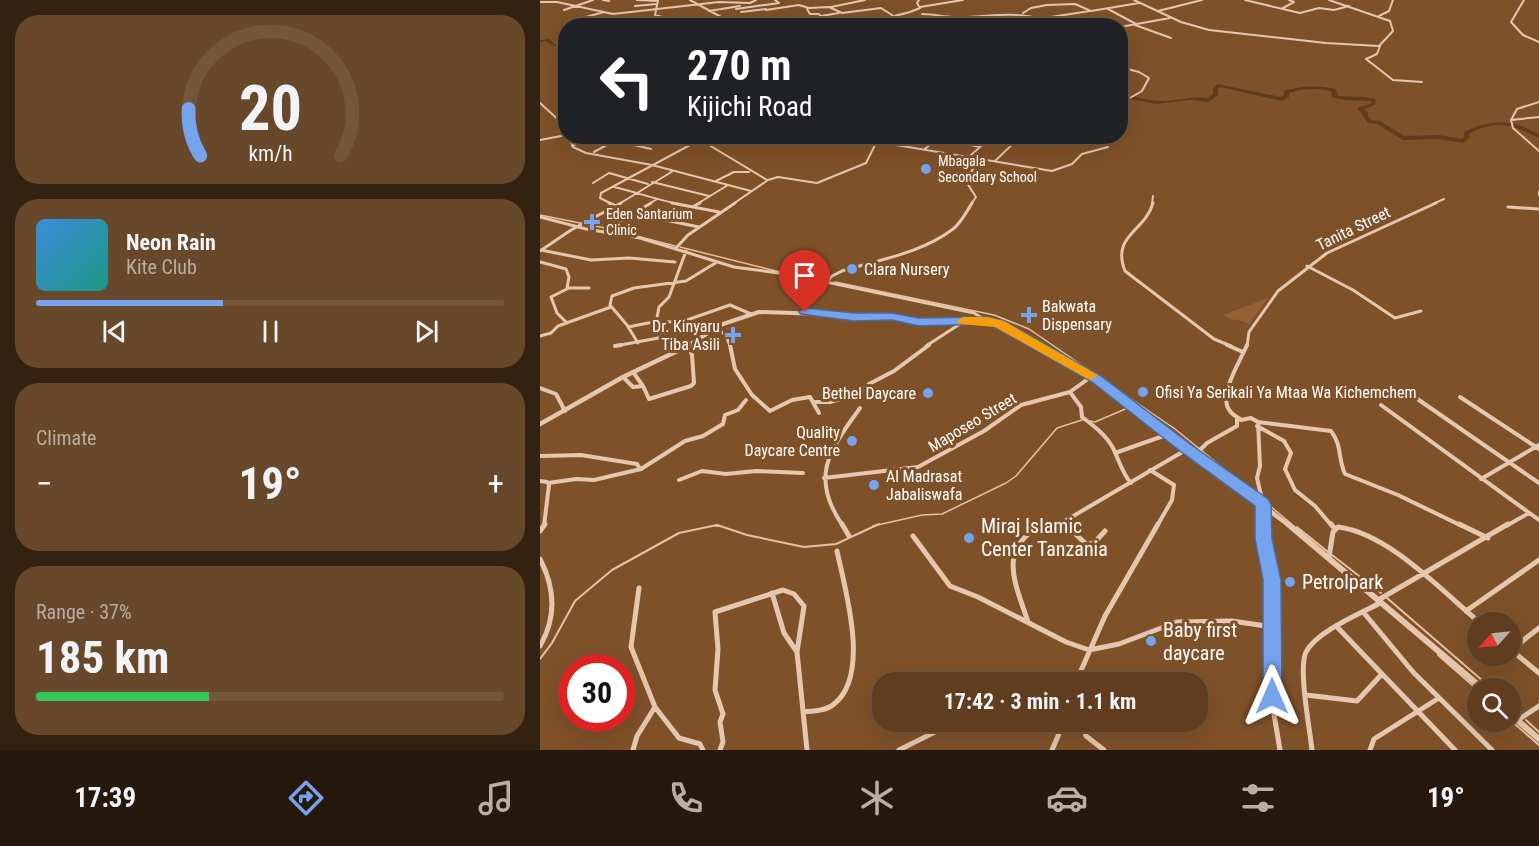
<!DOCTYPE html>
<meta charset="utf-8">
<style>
body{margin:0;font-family:"Roboto Condensed",sans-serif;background:#68482b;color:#f1f3f6;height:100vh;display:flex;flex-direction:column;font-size:22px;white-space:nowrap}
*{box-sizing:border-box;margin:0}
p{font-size:20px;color:#baaea4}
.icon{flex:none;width:33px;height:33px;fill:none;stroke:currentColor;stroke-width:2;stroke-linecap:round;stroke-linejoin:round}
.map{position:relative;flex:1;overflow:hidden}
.panel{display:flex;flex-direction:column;gap:15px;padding:15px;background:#342210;width:540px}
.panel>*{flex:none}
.banner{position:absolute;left:18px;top:18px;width:570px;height:126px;border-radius:24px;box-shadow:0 6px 24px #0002,0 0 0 2px #73563c;background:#202124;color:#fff;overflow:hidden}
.needle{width:39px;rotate:243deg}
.buttons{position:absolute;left:927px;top:612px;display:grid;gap:12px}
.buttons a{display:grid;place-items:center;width:54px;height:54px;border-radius:50%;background:#5f3d1e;box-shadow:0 6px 24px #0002,0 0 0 2px #73563c;font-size:30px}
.speed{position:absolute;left:18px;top:654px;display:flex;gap:12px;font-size:30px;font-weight:700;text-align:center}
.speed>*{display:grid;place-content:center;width:78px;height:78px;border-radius:50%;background:#5f3d1e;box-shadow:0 6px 24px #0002,0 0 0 2px #73563c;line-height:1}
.speed .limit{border:9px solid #d22;background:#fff;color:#111}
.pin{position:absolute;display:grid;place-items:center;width:51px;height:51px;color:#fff;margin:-62px -26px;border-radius:50% 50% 50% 0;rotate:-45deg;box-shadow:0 0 6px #0007}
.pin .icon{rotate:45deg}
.me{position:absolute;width:66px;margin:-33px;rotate:0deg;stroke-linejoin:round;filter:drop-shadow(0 0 4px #0008)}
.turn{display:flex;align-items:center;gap:21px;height:126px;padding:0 30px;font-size:27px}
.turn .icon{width:78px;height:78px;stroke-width:2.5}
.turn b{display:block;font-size:42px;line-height:51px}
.big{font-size:45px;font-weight:700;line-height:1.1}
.panel .card{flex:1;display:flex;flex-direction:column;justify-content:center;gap:9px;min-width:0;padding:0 21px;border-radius:24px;background:#68482b}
.panel .dial{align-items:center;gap:0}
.dial svg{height:156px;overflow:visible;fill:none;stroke:#73563c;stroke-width:7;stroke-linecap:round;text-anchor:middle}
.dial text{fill:#f1f3f6;stroke:none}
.song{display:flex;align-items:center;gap:18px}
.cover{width:72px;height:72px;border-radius:9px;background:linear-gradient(135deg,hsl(210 70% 55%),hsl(170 70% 35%))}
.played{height:6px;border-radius:3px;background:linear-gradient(90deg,#75a3ed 40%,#73563c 40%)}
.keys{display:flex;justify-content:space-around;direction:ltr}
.heat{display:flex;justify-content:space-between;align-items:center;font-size:33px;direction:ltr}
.charge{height:9px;border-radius:4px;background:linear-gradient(90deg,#34c759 37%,#73563c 0)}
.trip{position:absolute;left:332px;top:672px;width:336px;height:60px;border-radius:24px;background:#5f3d1e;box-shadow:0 6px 24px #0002,0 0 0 2px #73563c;font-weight:700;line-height:60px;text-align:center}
.dock{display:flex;height:96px;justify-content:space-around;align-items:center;background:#26180c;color:#baaea4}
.dock .icon{width:42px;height:42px}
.dock .active{color:#75a3ed}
.dock b{font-size:27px;color:#f1f3f6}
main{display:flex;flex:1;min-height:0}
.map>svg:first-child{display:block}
.green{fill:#966032}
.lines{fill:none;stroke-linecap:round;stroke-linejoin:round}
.stream-far1{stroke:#e6c1a3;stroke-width:1.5}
.stream{stroke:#e6c1a3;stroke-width:2}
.river{fill:#603c1c;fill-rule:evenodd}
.minor-far3{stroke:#e5c7af;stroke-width:2}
.minor-far2{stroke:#e5c7af;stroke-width:3}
.minor-far1{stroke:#e5c7af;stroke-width:4}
.minor{stroke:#e5c7af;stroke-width:5}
.tertiary-far2{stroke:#e5c7af;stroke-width:4}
.tertiary-far1{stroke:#e5c7af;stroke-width:4.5}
.tertiary{stroke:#e5c7af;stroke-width:6}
.route{fill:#75a3ed;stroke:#4c6a9a;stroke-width:1.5}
.slow{fill:#f59e0b}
.poi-dot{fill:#75a3ed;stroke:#7f5128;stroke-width:2}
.labels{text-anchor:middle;stroke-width:6;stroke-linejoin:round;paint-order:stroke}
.far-poi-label{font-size:14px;fill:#fff;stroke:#7f5128;text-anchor:start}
.street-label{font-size:16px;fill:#fff;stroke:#7f5128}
.poi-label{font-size:16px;fill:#fff;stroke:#7f5128;text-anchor:start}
.near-poi-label{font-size:20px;fill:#fff;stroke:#7f5128;text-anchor:start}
</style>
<main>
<section class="panel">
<div class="card dial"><svg viewBox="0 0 100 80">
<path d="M14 69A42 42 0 1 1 86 69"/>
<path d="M14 69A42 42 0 0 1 8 45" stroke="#75a3ed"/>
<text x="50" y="56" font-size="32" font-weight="700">20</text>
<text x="50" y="72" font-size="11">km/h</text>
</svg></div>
<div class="card">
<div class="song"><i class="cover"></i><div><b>Neon Rain</b><p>Kite Club</p></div></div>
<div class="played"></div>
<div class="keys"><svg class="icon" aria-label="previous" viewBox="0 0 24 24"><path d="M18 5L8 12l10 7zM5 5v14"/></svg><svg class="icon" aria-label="pause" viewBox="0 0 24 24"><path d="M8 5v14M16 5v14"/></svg><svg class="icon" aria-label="next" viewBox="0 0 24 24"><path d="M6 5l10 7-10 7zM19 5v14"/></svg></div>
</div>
<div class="card"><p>Climate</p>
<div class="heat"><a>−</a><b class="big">19°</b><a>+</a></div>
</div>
<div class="card"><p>Range · 37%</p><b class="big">185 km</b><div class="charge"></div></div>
</section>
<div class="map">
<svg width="999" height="750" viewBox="0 0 999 750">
<rect width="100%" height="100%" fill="#7f5128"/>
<path class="green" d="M728,298l-19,26 -12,-5 -3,2 -11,-6z"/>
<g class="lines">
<path class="stream-far1" d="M0,215l65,13
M70,229l65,17
M140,247l100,25
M295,282l159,33 35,14 146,100 85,69
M550,421l5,1 35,-15
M724,501l24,20
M175,526h4
M333,526l49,-11 20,-1 64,-31 10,-7 41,-48 25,-8"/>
<path class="stream" d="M757,527l31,25
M792,555l49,38
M847,598l104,90
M898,655l40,35
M0,659l12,-16 23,-42 37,-31 67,-37 38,-8 30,10 57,12 32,-3 43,-20
M970,706l5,4
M970,720l29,25
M986,720l13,12"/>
<path class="river" d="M9,39l6,5 11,-2v2l-12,2 -8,-5 -6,1v-2z
M677,84l64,13 3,-2v-4c18,-6 34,-6 52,-2l1,6 3,1 24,1 12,2 -1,6 -11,4 4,4v3l4,4 8,1 24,15 35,-1 23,4 2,-2v-5c17,-9 39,-13 57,-6 6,2 12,6 18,8v4c-8,-3 -15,-8 -22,-10 -16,-6 -35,-2 -48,6l1,3 -7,6 -24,-4 -36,1 -26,-16 -9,-1c-4,-5 -6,-10 -11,-15l14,-5v-2l-27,-1 -12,-3 -1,-6c-14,-3 -28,-3 -42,2v4l-7,4 -62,-14 -2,2v6l-9,7 -18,-2 -35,4 -36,-7v-3c15,3 29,7 44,7 15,-1 29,-5 44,-3l5,-4v-5z"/>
<path class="minor-far3" d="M63,0l6,1
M97,0l21,1
M118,0l-3,15 40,11
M150,0l33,18v5l4,3
M594,0l47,22 28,8 117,13 53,3 14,-15 -3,-10 -61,-21
M705,0l55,13 19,-5 15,2 15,-4
M984,0l-13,22 12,13 16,7
M0,2h17l56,12 106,-12 31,1 6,-3
M225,5l14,-2 -4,-3
M95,6l22,-2
M291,7l34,-7
M380,7l43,-7
M743,8l11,-6 -5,-2
M196,9l28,-4
M267,9l3,5h9l7,12
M568,9l28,15
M24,10l29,-10
M226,10l33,-5 10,3 20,-1 13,6 39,-5 11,7
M169,11l31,-5
M618,11l44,-11
M201,12l25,-3
M483,13l8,-5 16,-3 28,-1 16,7 48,-8
M382,14c11,0 22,3 33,3 39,1 65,-10 102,9
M281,16l18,-3
M839,16l10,-5 4,-11
M504,18l46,-7
M204,20l2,6
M595,25l36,13
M34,26l12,-9 18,-5
M128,26l2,-8
M216,26l3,-1
M309,26c23,-7 49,-8 71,-18l-3,-5 2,-3
M580,27l50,-9
M840,46l-3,8 -11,5 27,21 29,2
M580,67l19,5 10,6 -7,13 -19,11
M999,102l-22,7 -6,11 2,8 26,23
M0,103l23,21 3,7
M971,120l28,-3
M28,136l5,11 13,6 66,12 99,26
M56,136l55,13
M315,136l-2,3 2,1 21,3
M387,136l53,11
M517,136h6
M163,137l1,5 63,38
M0,140l26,-5
M338,142l174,29 20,-7 10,-10 26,-7
M32,146l19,-10
M385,149l13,-11
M54,152l20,-11
M430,156l20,-18 -5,-2
M455,161l26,-25
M432,172l16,3 -5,5
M176,181l18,-9h15
M112,182l57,14
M53,183l16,-10 39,11
M74,187c22,5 43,13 65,17
M999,192v3
M72,204l-12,-6 1,-5 102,-55
M79,204l54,-33
M109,204l8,-5
M157,204l31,-19
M193,204l35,-24 10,-3 39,6 49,-20 10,-20 8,-7
M431,204l5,-7 -11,-17 11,-15 10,-4
M612,204l1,-8
M893,204l11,-5"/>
<path class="minor-far2" d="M69,203l5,2
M132,203l47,9
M613,203c-8,29 -42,32 -28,68l89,68 17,7
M154,206l6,-3
M968,207l31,2
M96,214l63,13
M0,217l46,12 54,9 94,29 59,8 181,38 13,8
M64,231l47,-28
M136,248l12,-13 47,-32
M1,250l50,10 38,-2 46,4
M0,251l31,-21 50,-27
M0,262l26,7 3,8 -2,11
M767,266l46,24 42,28 26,-7
M287,282l5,-6 10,-5c36,-11 80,-18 111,-42 8,-6 14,-18 19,-26
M27,323l-10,-10 -6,-16 18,-9h20
M88,327l20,-4 36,-2 46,-16 21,9
M176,328l10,7 4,11
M0,336l11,-3 7,-7 53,-19
M98,343l-11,-18 -17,-20 2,-9 22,-8 52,-7 31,-19
M75,346l49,-9
M140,346l-20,-14 -4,-9 3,-16 10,-10 17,-46
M386,346l37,-24
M707,346l2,-14 29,-41 49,-38 109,-50"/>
<path class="minor-far1" d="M138,345l5,3
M190,345l5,24 17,26 18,16 22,-11 18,-3 9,16
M687,345l16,7
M707,345c-6,15 -30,51 -17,66 2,4 8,6 11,9l10,-2 7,4 2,44 -3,12 6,26v22
M75,346l6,-1
M93,372l10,14
M83,377l10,10 10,-1 6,13 42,-13 3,-3 -2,-28 -4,-9
M0,388l16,6 9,17
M530,392l11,15 1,10c12,9 24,18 31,31 6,12 9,25 18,35
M920,397l79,52
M876,398l123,85
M275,402h15l29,-8 10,-10 25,-13 35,-26
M841,405l158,115
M718,422l73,9c11,14 7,28 14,43l53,21 64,31
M717,426l27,15 7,12 -6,16 10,21 20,16 17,20
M575,453l54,-19
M655,455l12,-12 30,-17v-7
M0,456l41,-1 56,9 3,5
M610,470l24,15 -2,15 -15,26
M284,478l94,-11 66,-36 37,-26 49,-13 22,-16
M941,479l58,-34
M139,480l23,-9 24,3 30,-3 47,2
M0,481l7,1 2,3 -5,41
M8,483l28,-4 18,1 47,-11 44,-28 18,-5 20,-12 2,-9 13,-5 8,-10
M523,522l121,-71 1,-3
M523,522l4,4
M303,526c-34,-49 -14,-75 17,-118
M501,526l9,-4h13
M966,526l23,-13"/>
<path class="minor" d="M302,524l7,12
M525,524l22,21 8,-3 10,-11
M723,524v15l9,41 1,128 7,42
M791,524l4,5
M919,524l29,14
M0,531l5,-7
M373,536l37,50 28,11 88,45 23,8 30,-6 58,-22 55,-1 41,6
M789,557l4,-25 5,-5c50,6 103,63 141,95
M0,559c15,29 17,58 0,87
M232,593l12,40 13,19
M840,599l128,-75
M926,611l73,-51
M824,613l49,59 79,78
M488,622c-12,-38 -33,-74 16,-98
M798,628l117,122
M970,649l29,24
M971,650l28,-22
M536,682l29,-66 53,-92
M766,695l51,6 25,-27
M115,707l24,31 21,6 3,6
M263,712c10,-1 23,-1 31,-8 37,-29 11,-115 3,-153
M978,720l21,-14
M541,722l5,14 18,14
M93,750l4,-14 18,-29 -24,-60 8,-59
M180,750l3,-8 -3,-20 3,-8 -8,-24 3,-41 -3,-37 68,-22 11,4 10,12 -7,46 10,98
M359,750l48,-24
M512,750l12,-28
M772,750c-2,-20 -14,-82 -6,-98 11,-21 54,-38 74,-49
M830,750l4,-11 65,-41"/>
<path class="tertiary-far2" d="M147,346l36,-22 36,-12 126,4 34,6 74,-1 47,25"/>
<path class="tertiary-far1" d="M497,345l39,21 50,33 59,49 105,78
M0,424l83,-47 67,-32"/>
<path class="tertiary" d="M748,524l194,164
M970,714l29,25"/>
</g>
<path class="route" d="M265,308l49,5h38l27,5 68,-1 17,4 97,55 89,68 78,55 3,5 1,35 9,41 1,116 -3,6 -7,2 -7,-2 -2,-6v-116l-8,-41v-33l-75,-55 -88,-69 -97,-55 -8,-3 -68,2 -27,-6 -38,1 -53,-7 -2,-2z"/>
<path class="slow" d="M423,317h24l17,4 94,54 -7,5 -5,-2 -91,-51 -36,-3 -2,-3z"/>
<g class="poi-dot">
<circle cx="386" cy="169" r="6"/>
<path d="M49 213h6v6h6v6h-6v6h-6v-6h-6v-6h6z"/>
<circle cx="312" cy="269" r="6"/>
<path d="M486 306h6v6h6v6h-6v6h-6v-6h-6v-6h6z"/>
<path d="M190 326h6v6h6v6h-6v6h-6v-6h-6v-6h6z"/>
<circle cx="603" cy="392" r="6"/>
<circle cx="388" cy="393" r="6"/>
<circle cx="312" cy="441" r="6"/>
<circle cx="334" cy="485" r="6"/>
<circle cx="429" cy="538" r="6"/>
<circle cx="750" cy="582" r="6"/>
<circle cx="611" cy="641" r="6"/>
</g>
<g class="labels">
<g class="far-poi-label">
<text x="398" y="166">Mbagala<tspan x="398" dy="16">Secondary School</tspan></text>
<text x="66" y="219">Eden Santarium<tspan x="66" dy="16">Clinic</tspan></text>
</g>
<g class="street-label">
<text transform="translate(813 228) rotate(-26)" y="6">Tanita Street</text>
<text transform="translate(432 422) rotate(-31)" y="6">Maposeo Street</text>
</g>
<g class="poi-label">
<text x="324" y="275">Clara Nursery</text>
<text x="502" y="312">Bakwata<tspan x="502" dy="18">Dispensary</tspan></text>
<text x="180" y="332" text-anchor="end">Dr. Kinyaru<tspan x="180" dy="18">Tiba Asili</tspan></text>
<text x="615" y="398">Ofisi Ya Serikali Ya Mtaa Wa Kichemchem</text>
<text x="376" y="399" text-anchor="end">Bethel Daycare</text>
<text x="300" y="438" text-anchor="end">Quality<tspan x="300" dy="18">Daycare Centre</tspan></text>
<text x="346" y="482">Al Madrasat<tspan x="346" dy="18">Jabaliswafa</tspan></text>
</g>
<g class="near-poi-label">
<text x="441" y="533">Miraj Islamic<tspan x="441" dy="23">Center Tanzania</tspan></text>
<text x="762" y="589">Petrolpark</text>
<text x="623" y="637">Baby first<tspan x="623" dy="23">daycare</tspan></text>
</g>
</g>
</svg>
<div class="buttons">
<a><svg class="needle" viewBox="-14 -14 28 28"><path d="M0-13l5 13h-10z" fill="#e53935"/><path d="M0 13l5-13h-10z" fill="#baaea4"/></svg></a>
<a><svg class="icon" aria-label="search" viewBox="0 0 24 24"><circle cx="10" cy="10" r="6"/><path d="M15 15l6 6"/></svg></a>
</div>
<div class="speed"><div class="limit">30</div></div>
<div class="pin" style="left:265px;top:312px;background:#d93025"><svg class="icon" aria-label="arrive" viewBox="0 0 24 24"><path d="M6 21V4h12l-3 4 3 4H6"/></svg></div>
<svg class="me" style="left:732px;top:696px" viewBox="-20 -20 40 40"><path d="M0-17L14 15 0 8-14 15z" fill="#75a3ed" stroke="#fff" stroke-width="4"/></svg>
<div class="trip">17:42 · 3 min · 1.1 km</div>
<div class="banner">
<div class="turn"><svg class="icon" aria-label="left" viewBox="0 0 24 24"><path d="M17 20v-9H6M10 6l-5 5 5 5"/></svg><div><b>270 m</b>Kijichi Road</div></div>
</div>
</div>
</main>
<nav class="dock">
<b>17:39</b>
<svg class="icon active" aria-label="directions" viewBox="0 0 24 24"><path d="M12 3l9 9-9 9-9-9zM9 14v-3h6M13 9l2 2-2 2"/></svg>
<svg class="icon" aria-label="music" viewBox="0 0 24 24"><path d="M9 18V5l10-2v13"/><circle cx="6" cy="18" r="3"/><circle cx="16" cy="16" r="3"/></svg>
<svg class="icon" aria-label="phone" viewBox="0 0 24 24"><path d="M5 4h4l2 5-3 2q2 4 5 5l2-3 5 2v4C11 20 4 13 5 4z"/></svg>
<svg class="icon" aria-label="climate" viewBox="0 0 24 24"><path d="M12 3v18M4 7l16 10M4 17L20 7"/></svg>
<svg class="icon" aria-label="car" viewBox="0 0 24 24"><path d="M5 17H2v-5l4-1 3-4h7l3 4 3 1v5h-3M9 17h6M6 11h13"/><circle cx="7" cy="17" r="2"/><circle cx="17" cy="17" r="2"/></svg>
<svg class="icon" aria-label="filters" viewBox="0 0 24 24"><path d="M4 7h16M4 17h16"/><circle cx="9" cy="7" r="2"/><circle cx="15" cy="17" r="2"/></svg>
<b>19°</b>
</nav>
